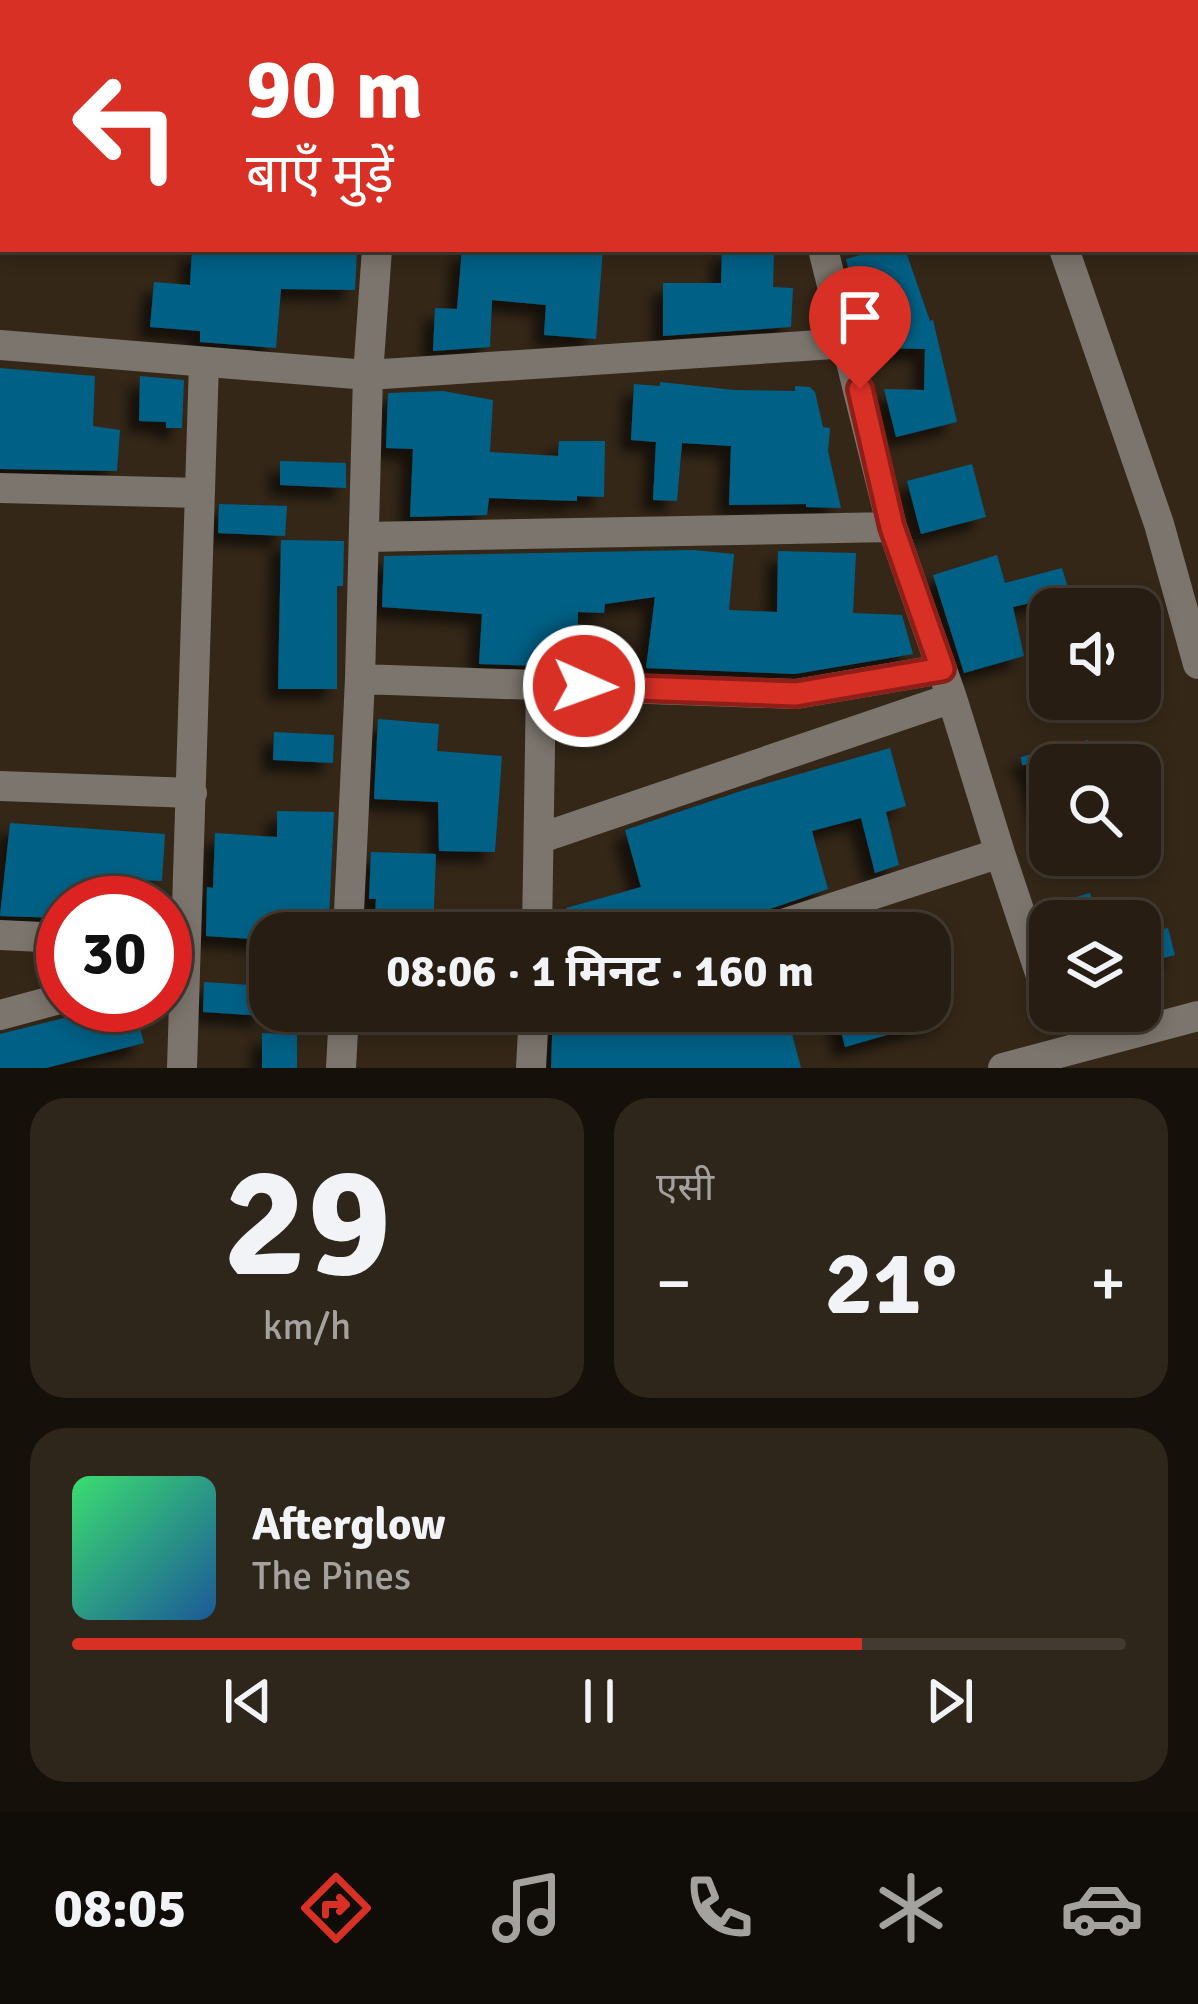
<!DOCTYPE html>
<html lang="hi">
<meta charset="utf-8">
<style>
body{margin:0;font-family:Signika,"Noto Sans Devanagari",sans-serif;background:#2f261b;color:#f1f3f6;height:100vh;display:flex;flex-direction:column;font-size:45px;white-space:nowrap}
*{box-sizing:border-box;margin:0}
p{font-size:39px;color:#a4a29f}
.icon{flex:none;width:66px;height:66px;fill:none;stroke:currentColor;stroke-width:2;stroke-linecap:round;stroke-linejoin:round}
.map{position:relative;height:1068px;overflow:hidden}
.drawer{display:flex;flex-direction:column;gap:30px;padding:30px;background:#15100a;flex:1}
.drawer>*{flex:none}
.hud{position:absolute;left:0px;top:0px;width:1200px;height:252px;box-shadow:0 6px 18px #0003,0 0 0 3px #433b32;background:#d93025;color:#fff;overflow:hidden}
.tools{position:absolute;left:1029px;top:588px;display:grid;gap:24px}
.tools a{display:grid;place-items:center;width:132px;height:132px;border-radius:24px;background:#271d12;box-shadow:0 6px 18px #0003,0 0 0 3px #433b32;font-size:60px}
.speed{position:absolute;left:36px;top:876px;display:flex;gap:24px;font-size:60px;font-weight:700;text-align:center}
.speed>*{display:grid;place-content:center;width:156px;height:156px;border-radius:50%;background:#271d12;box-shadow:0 6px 18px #0003,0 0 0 3px #433b32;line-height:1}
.speed .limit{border:18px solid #d22;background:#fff;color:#111}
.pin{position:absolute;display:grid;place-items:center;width:102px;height:102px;color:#fff;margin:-123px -51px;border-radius:50% 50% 50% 0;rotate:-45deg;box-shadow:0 0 12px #0007}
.pin .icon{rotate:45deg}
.me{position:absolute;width:132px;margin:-66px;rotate:92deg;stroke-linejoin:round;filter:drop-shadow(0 0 9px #0008)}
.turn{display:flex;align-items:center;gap:42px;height:252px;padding:0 48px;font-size:54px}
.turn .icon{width:156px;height:156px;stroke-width:2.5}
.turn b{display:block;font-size:84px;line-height:102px}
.big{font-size:90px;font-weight:700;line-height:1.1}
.drawer .widget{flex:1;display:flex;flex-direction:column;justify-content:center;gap:18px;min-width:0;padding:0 42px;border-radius:36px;background:#2f261b}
.drawer .dial{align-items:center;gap:0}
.dial b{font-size:156px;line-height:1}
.song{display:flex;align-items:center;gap:36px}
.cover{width:144px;height:144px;border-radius:18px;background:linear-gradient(135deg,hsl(140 70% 55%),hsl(210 70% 35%))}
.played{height:12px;border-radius:6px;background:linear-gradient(90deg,#d93025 75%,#433b32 75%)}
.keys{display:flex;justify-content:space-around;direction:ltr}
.heat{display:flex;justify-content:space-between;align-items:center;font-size:66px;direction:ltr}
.drawer .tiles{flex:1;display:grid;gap:30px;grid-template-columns:1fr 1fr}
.widget:last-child{grid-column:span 2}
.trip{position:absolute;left:249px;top:912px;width:702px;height:120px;border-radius:36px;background:#271d12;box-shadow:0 6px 18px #0003,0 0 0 3px #433b32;font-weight:700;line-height:120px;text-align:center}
.dock{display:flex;height:192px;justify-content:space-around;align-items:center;background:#100c07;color:#a4a29f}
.dock .icon{width:84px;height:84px}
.dock .active{color:#d93025}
.dock b{font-size:54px;color:#f1f3f6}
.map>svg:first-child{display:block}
.building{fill:#066185;filter:url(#shadow)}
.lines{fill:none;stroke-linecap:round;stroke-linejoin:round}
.minor{stroke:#7c756d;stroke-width:30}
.route-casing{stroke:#8d1f18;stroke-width:30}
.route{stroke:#d93025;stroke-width:21}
</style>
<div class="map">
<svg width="1198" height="1068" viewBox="0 0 1198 1068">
<defs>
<filter id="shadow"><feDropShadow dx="-11" dy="11" stdDeviation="6" flood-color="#0009"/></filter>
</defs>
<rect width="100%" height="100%" fill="#342718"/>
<path class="building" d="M192,249h165l-2,41 -74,-1 -5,59 -76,-6v-11l-50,-4 4,-45 36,3z
M462,249h141l-7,90 -52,-4 2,-30 -54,-5 -2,47 -57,4 2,-43 22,1z
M722,249h52l-1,38 20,1 -2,39 -128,9v-53h58z
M882,249h23l25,72 3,-1 24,102 -61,15 -12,-48 40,1 1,-41 -50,-1 -5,-21 -7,2 -17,-70z
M0,368l95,8 -2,50 27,4 -3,41 -117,-2z
M140,376l44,4 -2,48h-16v-6l-27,-1z
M660,382l74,8 61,1v-5l15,1 5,5 8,35 7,1 -2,23 13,57 -35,-1v-3l-77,1 2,-59 -49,-3 -5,58 -24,-1 3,-58 -25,-2 3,-56 26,2z
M443,391l50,9 -3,52 68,4 1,-15h46l-1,56 -27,-1v5l-88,-3 -2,17 -77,2 3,-68 -27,-1 2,-55z
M280,461l66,2v25l-66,-3z
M972,464l14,53 -65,17 -14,-53z
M219,504l68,2 -2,30 -67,-3z
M281,540l63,1 -1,45h-6v103h-59z
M694,550l40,4 -5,56 48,2 1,-61 78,2 -3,60 49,2 11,39 -118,20 -149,-6 9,-71 -50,7 -1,9 -26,-1 -1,55 -98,-3 3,-50 -100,-7 2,-51z
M997,555l8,28 57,-15 8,26 -57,13 11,49 -60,17 -31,-98z
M378,719l61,5 -2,27 65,5 -7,96 -56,-1 -1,-49 -64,-3z
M274,732l60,3 -1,28 -60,-3z
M1088,740l6,25h-44v52l-8,1 -13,-53h-7l-1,-8z
M890,748l16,58 -20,6 13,53 -24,8 -14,-55 -49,13 16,58 -90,31 -56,13h-110l-6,-25 75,-21 -16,-57 122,-41z
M277,811l57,1 -5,106 -60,-2 -2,24 -61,-4 1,-49 6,1 2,-55 62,4z
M10,823l155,11 -3,47 -66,-3 -2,25h-31v15l-63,-2z
M371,852l65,2 -3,79h-59l2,-34h-7z
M1090,893l9,28h-56l-4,-13z
M886,911l6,22h-74z
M1168,928l7,27 -35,9v-29z
M204,982l62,4 -2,30 -61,-4z
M81,1005h52l11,38 -98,25h-46v-34l68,-17z
M553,1011h233l15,57h-250z
M836,1011h110l1,7 -102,29z
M262,1033l35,2v33h-35z"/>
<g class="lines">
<path class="minor" d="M197,0v3
M982,0l1,3
M0,147h3
M1064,249l95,275 39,140
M0,345l368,30 9,-126
M0,488l200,5
M364,537l528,-10
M360,679l436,15 146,-25
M0,786l192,7
M541,838l411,-140
M1000,853l50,150
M348,933l12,-254 8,-304 481,-32
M537,933l4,-249
M755,933l245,-80 -48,-155 -60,-171 -69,-278
M0,935l63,3
M0,1015l63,-17
M182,1068l22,-706
M341,1068l3,-57
M531,1068l3,-57
M1003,1068l195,-52"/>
</g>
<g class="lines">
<g class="route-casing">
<path id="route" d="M584,686l212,8 146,-25 -50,-142 -32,-138"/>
</g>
<use href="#route" class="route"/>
</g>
</svg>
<div class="tools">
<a><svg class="icon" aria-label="sound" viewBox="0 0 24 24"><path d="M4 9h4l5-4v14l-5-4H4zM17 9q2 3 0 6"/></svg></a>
<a><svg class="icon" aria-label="search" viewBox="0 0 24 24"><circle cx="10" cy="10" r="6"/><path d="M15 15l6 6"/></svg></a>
<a><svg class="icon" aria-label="layers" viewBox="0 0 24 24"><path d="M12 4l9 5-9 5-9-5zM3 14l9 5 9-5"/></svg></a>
</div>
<div class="speed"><div class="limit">30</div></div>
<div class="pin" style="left:860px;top:389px;background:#d93025"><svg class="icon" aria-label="arrive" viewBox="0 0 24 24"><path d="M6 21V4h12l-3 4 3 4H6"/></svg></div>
<svg class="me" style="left:584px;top:686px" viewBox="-20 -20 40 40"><circle r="17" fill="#d93025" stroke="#fff" stroke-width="3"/><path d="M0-11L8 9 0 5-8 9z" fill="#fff"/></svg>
<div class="trip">08:06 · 1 मिनट · 160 m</div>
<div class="hud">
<div class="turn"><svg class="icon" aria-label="left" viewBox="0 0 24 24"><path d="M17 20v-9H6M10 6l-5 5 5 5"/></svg><div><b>90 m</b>बाएँ मुड़ें</div></div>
</div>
</div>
<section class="drawer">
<div class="tiles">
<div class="widget dial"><b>29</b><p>km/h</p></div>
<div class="widget"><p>एसी</p>
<div class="heat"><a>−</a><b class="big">21°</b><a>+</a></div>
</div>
<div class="widget">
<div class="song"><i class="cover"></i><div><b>Afterglow</b><p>The Pines</p></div></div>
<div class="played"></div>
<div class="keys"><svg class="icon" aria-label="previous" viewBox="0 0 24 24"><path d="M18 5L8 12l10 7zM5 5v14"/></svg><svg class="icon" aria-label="pause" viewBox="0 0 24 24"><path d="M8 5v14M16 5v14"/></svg><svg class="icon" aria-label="next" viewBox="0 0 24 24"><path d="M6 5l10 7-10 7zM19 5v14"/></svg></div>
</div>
</div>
</section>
<nav class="dock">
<b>08:05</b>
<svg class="icon active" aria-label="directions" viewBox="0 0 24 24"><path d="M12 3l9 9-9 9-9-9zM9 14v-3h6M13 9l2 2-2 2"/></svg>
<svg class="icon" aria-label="music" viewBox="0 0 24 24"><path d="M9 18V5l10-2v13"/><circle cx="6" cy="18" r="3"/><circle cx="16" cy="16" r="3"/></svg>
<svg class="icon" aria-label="phone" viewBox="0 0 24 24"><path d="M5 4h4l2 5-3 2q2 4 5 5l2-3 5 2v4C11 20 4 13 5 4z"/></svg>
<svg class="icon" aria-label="climate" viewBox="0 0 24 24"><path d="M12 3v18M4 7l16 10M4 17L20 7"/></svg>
<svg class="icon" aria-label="car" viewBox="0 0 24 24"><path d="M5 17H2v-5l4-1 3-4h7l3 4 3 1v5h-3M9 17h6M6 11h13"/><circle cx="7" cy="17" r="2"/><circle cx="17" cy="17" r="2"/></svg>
</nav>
